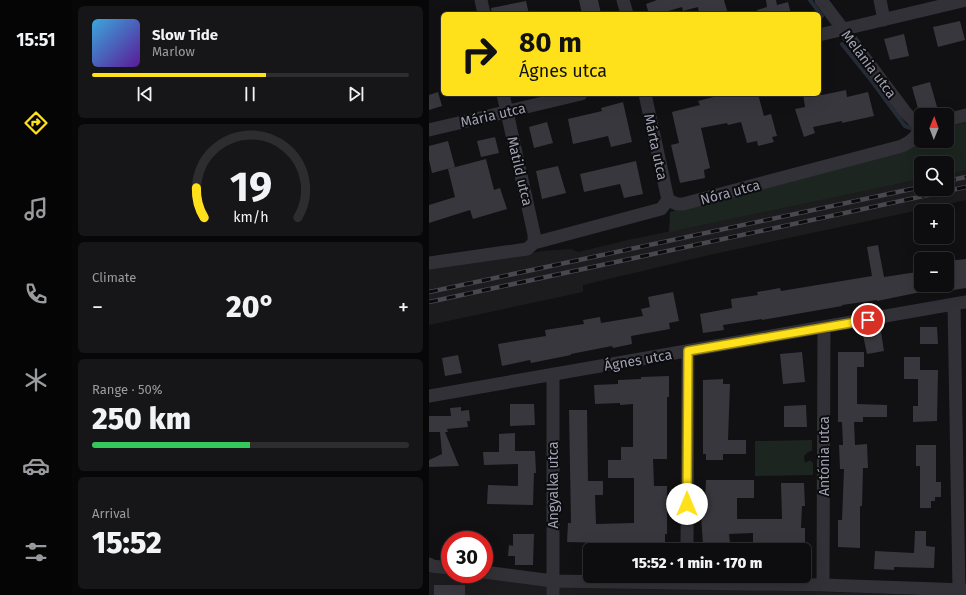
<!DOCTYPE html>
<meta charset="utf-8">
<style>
body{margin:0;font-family:"Fira Sans",sans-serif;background:#161517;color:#f1f3f6;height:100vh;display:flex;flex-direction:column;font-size:15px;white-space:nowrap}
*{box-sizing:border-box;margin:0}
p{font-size:13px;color:#9a9b9e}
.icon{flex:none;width:22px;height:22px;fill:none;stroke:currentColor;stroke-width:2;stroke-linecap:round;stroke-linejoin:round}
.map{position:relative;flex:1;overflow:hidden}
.sheet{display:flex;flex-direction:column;gap:6px;padding:6px;background:#070708;width:357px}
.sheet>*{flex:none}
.banner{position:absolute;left:12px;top:12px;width:380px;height:84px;border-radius:6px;box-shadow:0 4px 16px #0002,0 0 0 1px #2d2c2e;background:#ffe11b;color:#111;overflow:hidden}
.needle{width:26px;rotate:1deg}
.tools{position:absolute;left:485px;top:108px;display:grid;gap:8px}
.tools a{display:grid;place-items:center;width:40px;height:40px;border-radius:6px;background:#0d0c0e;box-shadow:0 4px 16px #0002,0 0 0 1px #2d2c2e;font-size:20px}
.speed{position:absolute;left:12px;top:531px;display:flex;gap:8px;font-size:20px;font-weight:700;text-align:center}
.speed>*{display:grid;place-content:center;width:52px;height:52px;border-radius:50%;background:#0d0c0e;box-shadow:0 4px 16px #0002,0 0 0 1px #2d2c2e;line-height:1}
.speed .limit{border:6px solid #d22;background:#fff;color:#111}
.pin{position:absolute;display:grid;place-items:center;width:34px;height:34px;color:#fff;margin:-17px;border:2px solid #fff;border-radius:50%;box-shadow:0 1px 4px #0007}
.me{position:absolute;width:44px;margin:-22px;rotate:0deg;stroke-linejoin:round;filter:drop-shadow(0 0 3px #0008)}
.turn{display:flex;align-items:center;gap:14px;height:84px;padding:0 12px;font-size:18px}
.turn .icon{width:52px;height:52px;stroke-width:2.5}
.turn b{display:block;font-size:28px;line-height:34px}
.big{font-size:30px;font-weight:800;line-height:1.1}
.sheet .card{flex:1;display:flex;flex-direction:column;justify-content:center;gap:6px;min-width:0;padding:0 14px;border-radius:6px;background:#161517}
.sheet .dial{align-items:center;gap:0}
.dial svg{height:104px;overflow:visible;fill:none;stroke:#2d2c2e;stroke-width:7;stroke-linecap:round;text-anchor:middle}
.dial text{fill:#f1f3f6;stroke:none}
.song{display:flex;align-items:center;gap:12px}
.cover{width:48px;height:48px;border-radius:6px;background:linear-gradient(135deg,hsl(200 70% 55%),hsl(270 70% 35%))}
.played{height:4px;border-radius:2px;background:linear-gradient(90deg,#ffe11b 55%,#2d2c2e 55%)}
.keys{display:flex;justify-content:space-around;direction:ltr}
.heat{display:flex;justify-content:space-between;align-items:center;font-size:22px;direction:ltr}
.charge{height:6px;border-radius:3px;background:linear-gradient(90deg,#34c759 50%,#2d2c2e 0)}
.trip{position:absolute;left:154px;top:543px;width:228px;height:40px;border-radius:6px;background:#0d0c0e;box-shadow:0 4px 16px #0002,0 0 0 1px #2d2c2e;font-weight:800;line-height:40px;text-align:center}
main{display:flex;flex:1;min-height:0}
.dock{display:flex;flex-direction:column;width:72px;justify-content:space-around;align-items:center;background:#050506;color:#9a9b9e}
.dock .icon{width:28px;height:28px}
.dock .current{color:#ffe11b}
.dock b{font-size:18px;color:#f1f3f6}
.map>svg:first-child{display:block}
.built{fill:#1c1c1f}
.green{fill:#1c251f}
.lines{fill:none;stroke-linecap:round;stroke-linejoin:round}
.stream{stroke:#262c37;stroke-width:4}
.building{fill:#38373d}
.minor{stroke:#313137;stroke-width:13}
.rail-casing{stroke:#484850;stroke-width:4.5}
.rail{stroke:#0c0b0d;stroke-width:3;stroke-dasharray:9;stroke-linecap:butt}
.route-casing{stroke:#a69212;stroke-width:10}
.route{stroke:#ffe11b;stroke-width:7}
.labels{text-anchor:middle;stroke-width:4;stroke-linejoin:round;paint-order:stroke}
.street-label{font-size:14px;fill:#a0a2b4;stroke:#0c0b0d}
</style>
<main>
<nav class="dock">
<b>15:51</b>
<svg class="icon current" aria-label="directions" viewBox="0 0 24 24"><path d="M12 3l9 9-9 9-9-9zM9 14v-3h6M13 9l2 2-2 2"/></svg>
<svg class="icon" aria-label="music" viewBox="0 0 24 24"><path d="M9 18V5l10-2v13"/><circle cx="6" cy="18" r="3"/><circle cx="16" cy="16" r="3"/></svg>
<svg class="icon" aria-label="phone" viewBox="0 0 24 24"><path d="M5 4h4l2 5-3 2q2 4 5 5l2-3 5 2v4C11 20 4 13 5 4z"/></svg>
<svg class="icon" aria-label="climate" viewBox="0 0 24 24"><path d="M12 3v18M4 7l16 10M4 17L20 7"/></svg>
<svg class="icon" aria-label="car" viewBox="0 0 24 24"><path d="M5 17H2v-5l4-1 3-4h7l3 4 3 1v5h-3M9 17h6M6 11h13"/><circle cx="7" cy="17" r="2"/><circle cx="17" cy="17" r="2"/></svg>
<svg class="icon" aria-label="filters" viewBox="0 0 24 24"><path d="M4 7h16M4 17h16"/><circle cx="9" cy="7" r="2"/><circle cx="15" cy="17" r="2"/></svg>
</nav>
<section class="sheet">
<div class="card">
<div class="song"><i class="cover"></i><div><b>Slow Tide</b><p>Marlow</p></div></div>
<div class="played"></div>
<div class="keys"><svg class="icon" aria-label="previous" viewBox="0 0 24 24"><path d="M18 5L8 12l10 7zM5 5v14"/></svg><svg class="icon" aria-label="pause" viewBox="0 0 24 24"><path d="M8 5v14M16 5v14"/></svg><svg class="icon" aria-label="next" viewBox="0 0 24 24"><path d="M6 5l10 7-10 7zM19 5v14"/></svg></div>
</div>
<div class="card dial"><svg viewBox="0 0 100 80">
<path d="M14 69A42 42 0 1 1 86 69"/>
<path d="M14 69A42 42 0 0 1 8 46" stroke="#ffe11b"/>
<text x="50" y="56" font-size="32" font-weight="700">19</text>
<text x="50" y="72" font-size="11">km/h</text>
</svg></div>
<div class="card"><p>Climate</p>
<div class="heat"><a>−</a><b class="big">20°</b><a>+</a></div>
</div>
<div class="card"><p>Range · 50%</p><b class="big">250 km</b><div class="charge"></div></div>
<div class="card"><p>Arrival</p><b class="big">15:52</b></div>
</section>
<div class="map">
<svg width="537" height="595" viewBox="0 0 537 595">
<rect width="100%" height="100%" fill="#111012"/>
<path class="built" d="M537,169v31l-252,54 -131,31v7l-154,33v-56l114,-18 28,-2 7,3 50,-12 293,-61v10h26v-16z
M0,571l118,14 188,4 183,6h-489z"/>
<path class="green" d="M537,122v48l-19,4v-11h-26v16l-252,53 1,-20 151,-40 100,-36v5h26v-14z
M383,440v11l-4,1 -4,4 1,7 5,-3 3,3v12l-58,1v-35z"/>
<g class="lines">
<path class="stream" d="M381,0l12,16
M413,44l29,36 34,46 11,4"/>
</g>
<path class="building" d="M150,0h19l3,14h-19z
M228,0h67l4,14h-29l-1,-7 -15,4 -1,-4 -24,7h-9l-3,-10z
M337,0h10l1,5 11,-3 3,12h-33l-1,-4 10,-3z
M97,1l3,13h-37l-1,-6z
M531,21l5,19 -27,7 -5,-20z
M475,34l5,22 -19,4 -6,-21z
M501,82l7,25 -18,5 -7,-25z
M417,90l1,7 21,-5 6,24 -32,7v-2l-29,6 2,6 -11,4 -9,-28 10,-2 -2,-13 19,1z
M9,92l4,14 -13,4v-15z
M296,94h33l6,22 7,-2 6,22 -5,1 2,5 -16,4 -1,-5 -10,2 -6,-21 -13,3 -1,-2 -26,5 9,40 -6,2 1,8 -25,5 -9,-38 8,-2 -7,-31 28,-7 -2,-4z
M194,102l9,40 -21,5 -3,-11 -35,8 -5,-25 34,-8 -1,-3z
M118,122l6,21 -19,5 -5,-21z
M66,137l4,16 -18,4 -4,-16z
M19,141l7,26 -23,6 -3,-13v-14z
M57,159l8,31 6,-2 7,21 -34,10 -3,-9 -41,13v-18l26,-8 -7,-28z
M207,161l7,33 -19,4 -4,-14 -36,8 -4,-18z
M129,166l8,27 -24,6 -6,-28z
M449,245l6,32 33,-5 1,8h3v12l-44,9v-1l-35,5v1l-80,14v-1l-39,6 1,5 -21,3 -3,-19 32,-6 -1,-9 27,-4 -1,-3 23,-4 1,3 91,-15 -5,-29z
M537,259v29l-19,3v-30z
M244,292l6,29 -10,2 1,6 -39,7 1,8 -19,4 -1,-2 -41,8v1l-40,8 -1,-3 -28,6 -4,-22 48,-8 -1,-6 39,-6 -1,-4 17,-3 1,6 42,-7 -2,-7 9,-2 -2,-10z
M491,327h17l1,17h-18z
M452,332l3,19 -17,3 -4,-19z
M373,352l3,30 -22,2 -3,-30z
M409,352h26v15h-7v37l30,1v12h-24v5h-9l1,23 12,-1 1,24h-5l-1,38h-2v42l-22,-1v-27h4l2,-51h-4l-1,-24h4l-1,-23h-4z
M29,355l4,18 -17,3 -3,-18z
M475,357h16v13h18l-1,51 -24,1v-16h5v-27h-14z
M240,376v21h-2v62h-14l1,27h13v48h-2v16h-22v-4h-38v-3l-38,-1 1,-19h3l-2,-113h18l1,71h15v14h-8l1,29 38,-1v-45h-26v-18h13v-13h12v-43l-13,1v-2l-25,1 -1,-19 24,-1v-4l23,-1v-2z
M294,379v5h7l-2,56h18v14h-23v6h-17v-6h-3v-74z
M81,404h24l1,21 -25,1z
M377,405l1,22h-23v-21z
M32,407v4l8,-1 1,11h-3l1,6 -21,2 1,3h-3l14,34 -30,1v-7l13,-6 -2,-22h-11v-16h22l-1,-8z
M86,433v18h20l1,22h-2l-1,32 -46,-1 1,-19 30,1v-22l-34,1 -1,-13h16v-18z
M487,445h20v37h5v15h-6v4h-4v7h-11v-42h-4z
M277,480h48v18h-17v21h45l-1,-36h23l1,23h-3l-1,22h4v22h-22l1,-5 -31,1v-13l-24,1 1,9 -27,2 -3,-45h5z
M486,531h11v15l9,1 -1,21 -40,-1v3l-20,-1 1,-18 39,2z
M84,534h21l-1,31h-18v-9h-7l1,-11 4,1z
M5,585h31v10h-31z"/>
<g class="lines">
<path class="minor" d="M52,0l3,14
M194,0l4,14
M392,0l85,113 8,8 7,3
M451,0l4,20
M390,35l147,-35
M216,94l23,106
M518,120l19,-5
M0,130l152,-36
M239,200l9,4h6l219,-58c10,-5 15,-9 19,-21
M105,243l127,-34 7,-9
M0,263l98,-14 7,-6v-9l-31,-140
M525,304l5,286
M124,375v220
M0,396l537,-94
M258,550l1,-199
M0,564l3,2 18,2
M55,572l69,9 270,4 143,5
M394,585l1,-258"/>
<g class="rail-casing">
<path id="rail" d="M518,181l19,-4
M0,292l492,-105
M0,302l537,-115"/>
</g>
<use href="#rail" class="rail"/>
</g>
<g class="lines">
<g class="route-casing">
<path id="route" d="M258,504l1,-153 180,-31"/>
</g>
<use href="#route" class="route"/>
</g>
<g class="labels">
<g class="street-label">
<text transform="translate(440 64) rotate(53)" y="5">Melánia utca</text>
<text transform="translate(64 115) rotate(-13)" y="5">Mária utca</text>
<text transform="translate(227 147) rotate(78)" y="5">Márta utca</text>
<text transform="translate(91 171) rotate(77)" y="5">Matild utca</text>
<text transform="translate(301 192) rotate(-15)" y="5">Nóra utca</text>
<text transform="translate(209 360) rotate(-10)" y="5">Ágnes utca</text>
<text transform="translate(395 456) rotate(-90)" y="5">Antónia utca</text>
<text transform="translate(124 485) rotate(-90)" y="5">Angyalka utca</text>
</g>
</g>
</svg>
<div class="tools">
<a><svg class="needle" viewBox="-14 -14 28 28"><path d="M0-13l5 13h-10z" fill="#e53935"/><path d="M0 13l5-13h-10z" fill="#9a9b9e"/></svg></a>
<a><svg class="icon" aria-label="search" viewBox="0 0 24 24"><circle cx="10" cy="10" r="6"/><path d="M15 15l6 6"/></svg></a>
<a>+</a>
<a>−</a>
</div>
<div class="speed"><div class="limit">30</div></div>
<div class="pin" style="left:439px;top:320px;background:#d93025"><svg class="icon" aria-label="arrive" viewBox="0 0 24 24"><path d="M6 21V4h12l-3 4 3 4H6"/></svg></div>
<svg class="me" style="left:258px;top:504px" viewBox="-20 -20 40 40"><circle r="19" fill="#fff"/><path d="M0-13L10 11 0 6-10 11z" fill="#ffe11b"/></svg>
<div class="trip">15:52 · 1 min · 170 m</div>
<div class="banner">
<div class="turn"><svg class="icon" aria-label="right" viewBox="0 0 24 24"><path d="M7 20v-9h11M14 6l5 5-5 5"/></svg><div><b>80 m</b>Ágnes utca</div></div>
</div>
</div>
</main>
